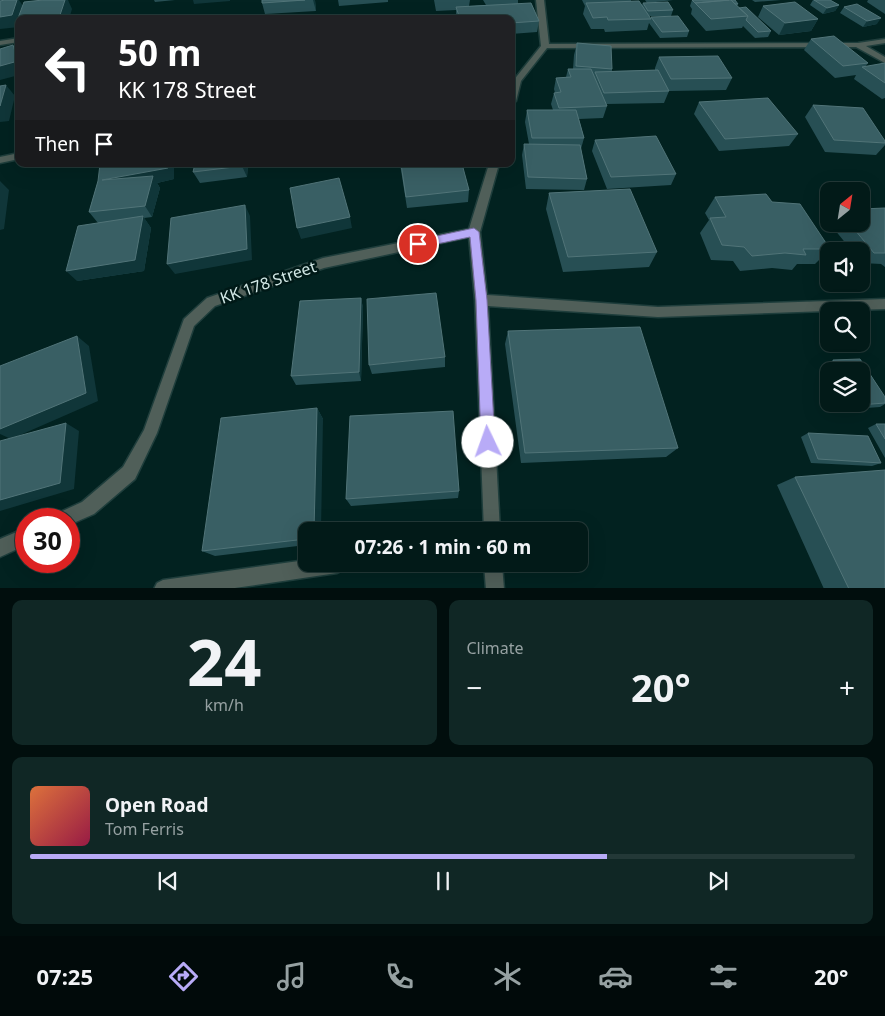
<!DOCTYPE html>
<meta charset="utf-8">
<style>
body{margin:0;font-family:"Noto Sans",sans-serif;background:#102725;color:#f1f3f6;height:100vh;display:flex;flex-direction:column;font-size:19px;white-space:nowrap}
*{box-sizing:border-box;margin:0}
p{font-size:16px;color:#96a1a2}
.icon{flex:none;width:28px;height:28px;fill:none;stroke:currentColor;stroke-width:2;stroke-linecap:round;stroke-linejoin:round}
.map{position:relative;height:588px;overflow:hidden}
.side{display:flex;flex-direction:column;gap:12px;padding:12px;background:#010e0d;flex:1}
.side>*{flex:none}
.hud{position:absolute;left:15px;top:15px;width:500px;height:152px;border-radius:10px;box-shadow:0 5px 20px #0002,0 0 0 1px #233837;background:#202124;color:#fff;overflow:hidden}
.needle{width:32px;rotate:30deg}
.tools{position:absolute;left:820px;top:182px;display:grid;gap:10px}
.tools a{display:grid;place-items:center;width:50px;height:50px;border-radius:10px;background:#021a18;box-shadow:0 5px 20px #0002,0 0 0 1px #233837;font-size:25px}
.speed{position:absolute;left:15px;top:508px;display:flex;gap:10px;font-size:25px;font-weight:700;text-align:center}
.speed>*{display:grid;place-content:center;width:65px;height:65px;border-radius:50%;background:#021a18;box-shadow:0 5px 20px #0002,0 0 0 1px #233837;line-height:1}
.speed .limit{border:8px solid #d22;background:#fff;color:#111}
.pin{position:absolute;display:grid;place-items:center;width:42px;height:42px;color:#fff;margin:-21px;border:2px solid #fff;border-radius:50%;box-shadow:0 1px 5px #0007}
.me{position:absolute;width:55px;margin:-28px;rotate:357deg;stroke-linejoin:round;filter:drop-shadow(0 0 4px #0008)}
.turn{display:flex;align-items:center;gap:18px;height:105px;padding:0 20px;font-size:22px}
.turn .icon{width:65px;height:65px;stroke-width:2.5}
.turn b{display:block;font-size:35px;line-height:42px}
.then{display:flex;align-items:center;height:48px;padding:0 20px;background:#0003;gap:10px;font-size:19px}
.big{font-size:38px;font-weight:700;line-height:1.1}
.side .tile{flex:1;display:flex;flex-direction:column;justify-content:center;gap:8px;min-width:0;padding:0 18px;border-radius:10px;background:#102725}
.side .dial{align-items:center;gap:0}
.dial b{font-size:65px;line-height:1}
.song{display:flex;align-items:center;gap:15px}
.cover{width:60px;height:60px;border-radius:8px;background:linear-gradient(135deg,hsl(20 70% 55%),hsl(340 70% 35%))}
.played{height:5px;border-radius:2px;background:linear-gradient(90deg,#b8abf7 70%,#233837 70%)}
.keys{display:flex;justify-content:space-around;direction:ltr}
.heat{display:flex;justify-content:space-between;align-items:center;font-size:28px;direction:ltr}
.side .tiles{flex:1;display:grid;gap:12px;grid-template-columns:1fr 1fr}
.tile:last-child{grid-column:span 2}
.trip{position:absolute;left:298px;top:522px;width:290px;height:50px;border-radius:10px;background:#021a18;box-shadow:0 5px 20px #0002,0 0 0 1px #233837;font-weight:700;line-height:50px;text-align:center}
.menu{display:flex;height:80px;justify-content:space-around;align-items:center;background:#010a0a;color:#96a1a2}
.menu .icon{width:35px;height:35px}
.menu .selected{color:#b8abf7}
.menu b{font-size:22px;color:#f1f3f6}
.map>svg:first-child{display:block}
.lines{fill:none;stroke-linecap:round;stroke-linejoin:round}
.street-casing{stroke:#1f3e3c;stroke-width:3}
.street{fill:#505f59;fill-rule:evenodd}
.wall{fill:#274f54}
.shaded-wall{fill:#103639}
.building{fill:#395f64;stroke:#517478}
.route{fill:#b8abf7;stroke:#786fa1}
.labels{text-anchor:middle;stroke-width:5;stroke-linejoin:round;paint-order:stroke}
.street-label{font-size:16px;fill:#d2e8e6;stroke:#001917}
</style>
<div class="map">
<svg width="885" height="589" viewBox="0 0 885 589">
<rect width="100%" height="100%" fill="#022220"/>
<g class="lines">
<g class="street-casing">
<path id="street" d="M536,0h8l5,44 309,-1 27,-4v4l-19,3 19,11v6l-29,-16 -309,1 -26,33 -5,20 -5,3 2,-23 28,-35z
M19,38v4l-19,3v-4z
M19,153v6l-19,4v-6z
M489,164h10l-19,68 7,63 171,12 227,-8v10l-227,8 -170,-11 12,225h-16l-9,-231 -6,-63 -145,31 -109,38 -21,20 -37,107 -22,46 -41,35 -25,11v-6h-13l2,-6 24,-11 41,-35 21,-37 40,-111 23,-21 116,-40 146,-29z
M26,528v17l-26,12v-18z
M306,560v4h40l-3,6 -6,3 -109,16h-74l3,-6 6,-3z
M484,564h18l2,25h-18z"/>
</g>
<use href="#street" class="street"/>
</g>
<path class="wall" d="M154,0h21l-20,2z
M262,0h53l1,11 -51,3 -3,-11z
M338,0h50v2l-49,4z
M434,0h36l-1,6 17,-1 -3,-5h35v4l21,17 -2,11 -26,2v-15h-55v-9l-20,1z
M582,0h49v1l11,4 1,-2 30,7 -2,6h-22l2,3v-2l38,14 -2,6 -27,1 -11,-15 -2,7 -42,2 -1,-3h-13l-8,-15 2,-8z
M645,0h28l-26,3z
M692,0l46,4 -1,2 34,25 -3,6 -13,1 -12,-12 -1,2 -36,3 -15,-17 1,-5 -2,-3z
M752,0h29l-26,2z
M813,0h17l9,5 -4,6 -12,3 -13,-9z
M868,0h17v14l-18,-12z
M763,6l55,13 -7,12 -32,4 -21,-18z
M844,7l33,17 -14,3 -23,-14z
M811,39l57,24 -3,4 20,-4v35l-3,1 -28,-20 2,-4 -21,3 -31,-28z
M577,43l35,26v2l43,-1v-2l4,-11 73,21 -6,12 -57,1 -5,12 -58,1 1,2 -4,12 -24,1 5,19 -3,11 6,30 -3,11 -58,-1 -4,-34 2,-11h5l-4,-22 2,-12h26l-2,-6 3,-11h1l-1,-4 2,-11 10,-1 2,-8h5l1,-14z
M699,102l99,32 -9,12 -70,5 -25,-37z
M813,105l72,36v4l-9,10 -51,-3 -20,-35z
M595,140l81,34 -5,11 -64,4 -15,-38z
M195,164h53l-1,13 -47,6 -7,-11z
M400,164h62l7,26 -1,12 -61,6z
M174,179l-17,4 3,5 -8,29 -8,1 7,10 -7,43 -67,10 21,-58 -9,-11 9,-31z
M549,193l108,59 -8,15 -86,5 -17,-63z
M715,197l57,5 58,47 -15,15h-18l-5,6 -20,-2 -32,3 -7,-10 -22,-1 -11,-27 9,-13 -4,-7z
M885,208v59l-4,-3 -19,-1 -1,-12h-9l-22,-27h31z
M361,298l2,10 -2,73 -65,4 -5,-9z
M508,331l170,117 -12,9 -145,6 -16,-119z
M445,357v10l-73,7 -3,-9z
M860,359l25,38v7l-5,3 -28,2 -3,-5h12v-33h-31l-4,-6 7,-5z
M317,408l6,11 -17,112v14l-91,11 -13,-5z
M876,424h9v34l-17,-30z
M808,433l73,30 -9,3 -61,-3 -10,-26z
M795,477l90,112h-61l-47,-104z
M459,491l-1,7 -107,8 -5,-7z"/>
<path class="shaded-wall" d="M0,0h21h-2l6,9 -6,10v8l-19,2z
M65,0h3l4,9 -3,10h-36z
M193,0h37v1l-36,3z
M313,0h2l1,11z
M839,5l-4,6 -12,3 4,-6z
M881,18l-4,6 -14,3 4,-6z
M818,19l-7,12 -32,4 6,-12z
M13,45l6,8v22l-19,5v-14z
M6,85l9,11 -6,25 -9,1v-16z
M168,164h6v15l-17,4 3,5 -8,29 -7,-11 -43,-26z
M243,164h5l-1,13 -5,-11z
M0,181l9,9 -5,39 -4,1z
M245,205l5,11 2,44 -77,14 -8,-10z
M143,216l8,12 -7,43 -67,10 -11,-10z
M350,217l2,11 -51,11 -4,-11z
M361,298l2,10 -2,73 -2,-9z
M77,336l12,10 9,55 -87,38 -11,-5v-5z
M317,408l6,11 -2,112h-7z
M66,423l13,8 -5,58 -74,22v-11z"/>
<path class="building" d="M5,0h12l-5,15 -12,2v-16z
M43,0h22l-5,15 -27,4h-14v1l-2,1 7,-19z
M262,0h43l-43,3z
M692,0h37l-34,3z
M731,0l17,16 -37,3 -16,-16z
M731,0h4l3,4h-3z
M814,0h16l9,5 -12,3z
M639,1l12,18 -43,1 -1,-3 -14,1 -7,-15z
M668,2l5,8 -25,1 -5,-8z
M795,2l23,17 -33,4 -22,-17z
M531,3l8,18 -28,2v-4h-51l-4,-12z
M857,4l24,14 -14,3 -23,-14z
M746,7l25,24 -13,1 -12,-12 2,-4 -9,-8z
M284,16l1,3h-25z
M678,16l11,15 -27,1 -11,-15z
M384,17h16v2h-17z
M834,36l34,27 -25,3 -32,-27z
M577,43l34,3 1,23 -36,-3z
M13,45l5,16 -18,5v-17z
M718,56l14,22 -61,1 -12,-22z
M885,63v20l-23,-16z
M568,69h23l16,37 -48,2 -5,-15 7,-1 -5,-14 15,-1z
M658,70l11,21 -65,2 -9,-21z
M6,85l-6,21v-20z
M768,98l30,36 -73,5 -26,-37z
M813,105l50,3 22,33v2l-51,-3z
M527,110h49l8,28h-52z
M656,136l20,38 -65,3 -16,-37z
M524,144l56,1 7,34 -59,-2z
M100,164h68v4l-66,12 51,-4 -8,30 -56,6 9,-31z
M195,164h48l-1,2 -49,6z
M401,164h61l7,26 -63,7z
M339,178l11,39 -53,11 -7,-40z
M630,189l27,63 -89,5 -19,-64z
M766,194l6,8 28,2 30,45h-27l3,6 -21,-2 -33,3 -8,-9 -22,-2 -12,-27 16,-1 -11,-20z
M245,205l2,44 -80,15 4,-46z
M885,208v45h-11l-24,-29h11v-15z
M143,216l-8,44 -69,11 12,-45z
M436,293l9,64 -76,8 -2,-66z
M361,298l-2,74 -68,4 9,-75z
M640,327l38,121 -153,5 -17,-122z
M77,336l9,57 -86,36v-63z
M860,359l25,38v6l-26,2v-1h2v-33h-22l-6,-11z
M317,408l-3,123h-8v8l-104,12 19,-133z
M453,411l6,80 -113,8 4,-83z
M66,423l-6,60 -60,17v-59z
M876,424h9v15z
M808,433l60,3 13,27 -63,-4z
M885,470v119h-36l-54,-112z"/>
<path class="route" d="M474,228l5,4 8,68 8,142 -2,4 -5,2 -5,-2 -2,-4 -5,-142 -6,-63 -52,11 -6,-4 6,-4z"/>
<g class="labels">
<g class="street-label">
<text transform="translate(268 282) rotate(-19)" y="6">KK 178 Street</text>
</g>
</g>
</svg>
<div class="tools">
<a><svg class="needle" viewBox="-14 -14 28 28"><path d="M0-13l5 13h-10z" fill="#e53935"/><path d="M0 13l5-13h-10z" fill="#96a1a2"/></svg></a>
<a><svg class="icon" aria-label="sound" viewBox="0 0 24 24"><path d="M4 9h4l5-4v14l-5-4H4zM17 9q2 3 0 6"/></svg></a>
<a><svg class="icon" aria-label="search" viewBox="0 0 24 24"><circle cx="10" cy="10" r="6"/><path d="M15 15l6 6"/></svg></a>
<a><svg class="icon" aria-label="layers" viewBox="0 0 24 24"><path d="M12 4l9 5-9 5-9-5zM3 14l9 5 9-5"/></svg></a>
</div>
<div class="speed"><div class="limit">30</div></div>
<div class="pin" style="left:418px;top:244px;background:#d93025"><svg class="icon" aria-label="arrive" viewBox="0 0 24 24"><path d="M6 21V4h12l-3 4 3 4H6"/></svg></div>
<svg class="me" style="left:488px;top:442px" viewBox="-20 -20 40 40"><circle r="19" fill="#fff"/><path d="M0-13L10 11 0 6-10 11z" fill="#b8abf7"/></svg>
<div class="trip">07:26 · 1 min · 60 m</div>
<div class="hud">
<div class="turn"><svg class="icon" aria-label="left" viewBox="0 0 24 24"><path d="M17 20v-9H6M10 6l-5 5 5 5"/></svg><div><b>50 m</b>KK 178 Street</div></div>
<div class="then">Then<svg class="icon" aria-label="arrive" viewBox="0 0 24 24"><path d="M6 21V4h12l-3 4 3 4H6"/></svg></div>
</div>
</div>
<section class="side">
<div class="tiles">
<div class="tile dial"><b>24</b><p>km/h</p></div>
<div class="tile"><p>Climate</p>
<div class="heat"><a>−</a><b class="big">20°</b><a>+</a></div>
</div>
<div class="tile">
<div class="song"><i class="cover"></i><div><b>Open Road</b><p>Tom Ferris</p></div></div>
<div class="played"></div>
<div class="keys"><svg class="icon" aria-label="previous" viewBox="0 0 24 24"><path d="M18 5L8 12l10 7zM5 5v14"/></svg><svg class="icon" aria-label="pause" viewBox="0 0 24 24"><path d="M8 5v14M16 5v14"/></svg><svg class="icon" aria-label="next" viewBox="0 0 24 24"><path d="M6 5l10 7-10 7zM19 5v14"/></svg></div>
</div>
</div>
</section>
<nav class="menu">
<b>07:25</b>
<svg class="icon selected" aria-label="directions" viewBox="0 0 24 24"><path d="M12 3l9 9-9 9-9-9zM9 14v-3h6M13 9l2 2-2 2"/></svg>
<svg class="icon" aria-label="music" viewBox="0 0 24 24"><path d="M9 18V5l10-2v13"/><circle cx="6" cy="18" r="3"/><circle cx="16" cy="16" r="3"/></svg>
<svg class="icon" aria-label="phone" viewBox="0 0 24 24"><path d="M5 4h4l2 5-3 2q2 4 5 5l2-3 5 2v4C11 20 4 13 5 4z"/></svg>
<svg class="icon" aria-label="climate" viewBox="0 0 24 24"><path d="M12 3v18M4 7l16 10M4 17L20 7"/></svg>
<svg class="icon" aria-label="car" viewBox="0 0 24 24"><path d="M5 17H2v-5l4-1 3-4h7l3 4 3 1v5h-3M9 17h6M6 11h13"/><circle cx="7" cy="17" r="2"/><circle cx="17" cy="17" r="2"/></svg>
<svg class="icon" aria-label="filters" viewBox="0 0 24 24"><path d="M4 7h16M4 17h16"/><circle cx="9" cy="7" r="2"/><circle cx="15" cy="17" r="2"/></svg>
<b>20°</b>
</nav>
